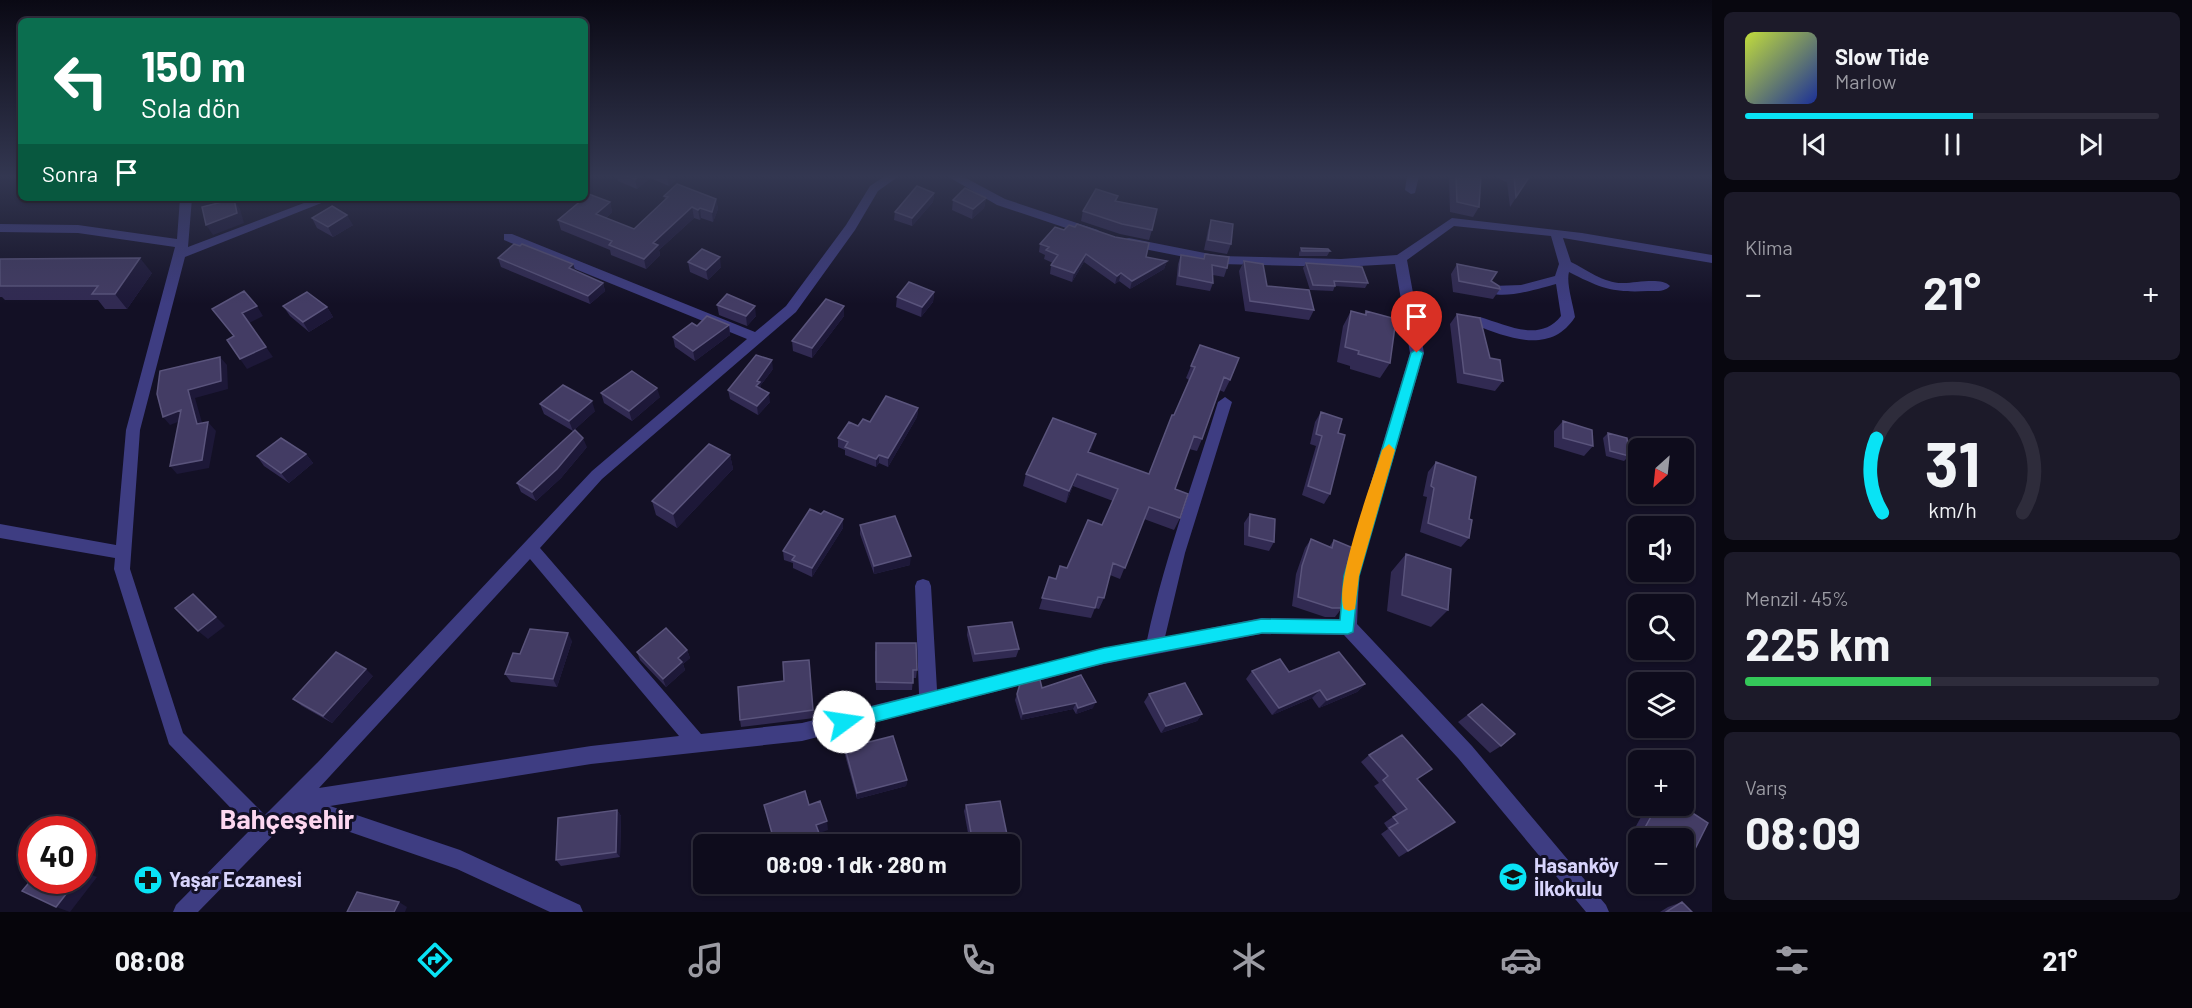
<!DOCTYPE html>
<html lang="tr">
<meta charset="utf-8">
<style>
body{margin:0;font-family:Barlow,sans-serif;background:#1c1a29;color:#f1f3f6;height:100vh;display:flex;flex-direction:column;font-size:22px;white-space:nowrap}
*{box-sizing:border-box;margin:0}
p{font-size:20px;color:#9b9ba3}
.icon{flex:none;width:33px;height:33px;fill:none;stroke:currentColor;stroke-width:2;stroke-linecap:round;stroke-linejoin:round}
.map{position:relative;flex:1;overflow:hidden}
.drawer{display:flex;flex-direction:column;gap:12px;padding:12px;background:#08070f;width:480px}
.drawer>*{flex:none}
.hud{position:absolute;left:18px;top:18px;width:570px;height:183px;border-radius:9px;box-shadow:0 2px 4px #0004,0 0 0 2px #2e2c3b;background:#0b6e4f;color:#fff;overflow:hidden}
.needle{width:39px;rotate:207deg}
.tools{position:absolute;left:1628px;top:438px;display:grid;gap:12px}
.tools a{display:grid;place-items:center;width:66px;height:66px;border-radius:9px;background:#0e0c1c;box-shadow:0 2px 4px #0004,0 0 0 2px #2e2c3b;font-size:30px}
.speed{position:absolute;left:18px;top:816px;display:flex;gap:12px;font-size:30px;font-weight:700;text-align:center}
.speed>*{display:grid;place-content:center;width:78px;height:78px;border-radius:50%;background:#0e0c1c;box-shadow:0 2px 4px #0004,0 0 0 2px #2e2c3b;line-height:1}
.speed .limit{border:9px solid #d22;background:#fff;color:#111}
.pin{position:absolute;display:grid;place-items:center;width:51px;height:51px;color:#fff;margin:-62px -26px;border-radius:50% 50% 50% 0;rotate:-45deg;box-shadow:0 0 6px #0007}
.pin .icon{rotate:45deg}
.me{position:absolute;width:66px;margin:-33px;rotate:76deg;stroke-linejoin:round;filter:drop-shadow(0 0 4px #0008)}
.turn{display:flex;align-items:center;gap:21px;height:126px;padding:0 24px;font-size:27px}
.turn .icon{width:78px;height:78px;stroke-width:2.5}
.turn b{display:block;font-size:42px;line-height:51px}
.then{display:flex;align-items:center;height:57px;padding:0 24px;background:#0003;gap:12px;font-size:22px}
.big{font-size:45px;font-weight:700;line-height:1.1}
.drawer .tile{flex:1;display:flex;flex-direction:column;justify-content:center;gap:9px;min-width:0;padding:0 21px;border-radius:9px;background:#1c1a29}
.drawer .dial{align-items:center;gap:0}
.dial svg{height:156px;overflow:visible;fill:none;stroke:#2e2c3b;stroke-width:7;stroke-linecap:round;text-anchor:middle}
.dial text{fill:#f1f3f6;stroke:none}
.song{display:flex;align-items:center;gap:18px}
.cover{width:72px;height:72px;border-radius:9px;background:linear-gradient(135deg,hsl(70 70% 55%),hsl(230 70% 35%))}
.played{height:6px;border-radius:3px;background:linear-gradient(90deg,#09e3f5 55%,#2e2c3b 55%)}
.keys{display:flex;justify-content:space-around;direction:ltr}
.heat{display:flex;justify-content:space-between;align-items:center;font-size:33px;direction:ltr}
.charge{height:9px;border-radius:4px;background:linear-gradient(90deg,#34c759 45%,#2e2c3b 0)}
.trip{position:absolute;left:693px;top:834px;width:327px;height:60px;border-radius:9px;background:#0e0c1c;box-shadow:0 2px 4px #0004,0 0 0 2px #2e2c3b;font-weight:700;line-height:60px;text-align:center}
.dock{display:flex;height:96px;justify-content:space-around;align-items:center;background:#06050b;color:#9b9ba3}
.dock .icon{width:42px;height:42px}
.dock .active{color:#09e3f5}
.dock b{font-size:27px;color:#f1f3f6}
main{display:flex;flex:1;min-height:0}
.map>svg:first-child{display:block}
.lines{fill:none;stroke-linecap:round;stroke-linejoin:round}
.minor{fill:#3e3d82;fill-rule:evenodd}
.wall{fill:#312a52}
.shaded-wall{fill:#1d1838}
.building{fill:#433c64;stroke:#5a547c;stroke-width:1.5}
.route{fill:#09e3f5;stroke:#06949f;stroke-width:1.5}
.slow{fill:#f59e0b}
.labels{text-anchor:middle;stroke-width:6;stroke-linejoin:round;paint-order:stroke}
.near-poi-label{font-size:20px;font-weight:bold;fill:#d9d5fd;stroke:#131025;text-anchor:start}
.near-district-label{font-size:27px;font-weight:bold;fill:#fdd7f0;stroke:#131025}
</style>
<main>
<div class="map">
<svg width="1712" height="912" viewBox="0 0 1712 912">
<rect width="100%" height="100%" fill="#131025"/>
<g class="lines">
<path class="minor" d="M885,176h14l-21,15 -23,39 -59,82 -194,167 -62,69 161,186 101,-11 117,-29 -4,-108 2,-5 6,-2 6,2 2,5 6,104 167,-42 43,-8c17,-81 47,-159 71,-238l7,-5 7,5 -47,151 -20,84 96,-19 79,1 3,-43 67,-223 -15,-89 -54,3 -121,-3 -91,-18 -6,-4 2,-3 4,-1 91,18 121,3 56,-4 55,-37 130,15 130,22v8l-149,-25 8,24c16,8 34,22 53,21 12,0 38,-6 46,3 -5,6 -14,5 -22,5 -35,2 -48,-3 -79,-19 -3,11 4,32 6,45 -24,38 -66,21 -100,8l-2,-3 7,-5c27,8 60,26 81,-1l-5,-32c-15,4 -59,18 -70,6l6,-4 29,-1 34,-9 4,-12 -8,-28 -97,-10 -47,34 17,93 -65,223 -2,48 115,122 134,159 3,7h-23l-128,-154 -114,-123 -83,-1 -157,30 -302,77 -211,23 -261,42 130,44 120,55 3,7h-33l-93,-43 -162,-56 -97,99h-25l3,-7 75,-76 -82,-85 -55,-175 1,-11 -115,-20v-14l116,21 10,-115 49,-183 -97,-14 -78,-1v-8l78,1 99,14 3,-41h12l-4,49 129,-49h17l-149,59 -45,173 -10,139 53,164 82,82 54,-54 273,-290 155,-132 -243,-99v-6h8l243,98 31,-26 60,-81 24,-39zM530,559l149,177 -88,10 -272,42z
M947,176h15l43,23 93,31 2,3 -2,3h-8l-93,-31z
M1407,176h12l-4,17 -4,1 -6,-4z"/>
</g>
<path class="wall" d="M616,176h64l-11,10 -19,-8 -13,11 -19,-8z
M1449,176h32l-2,31 -6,10 -23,-5z
M1499,176h31l-20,31 -3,-25 -10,-4z
M934,193l-1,9 -21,24 -18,-6 1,-8z
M664,196l52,3 2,10 -5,13 -12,-4 -1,2 -6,-2 -35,32 1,5 -14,14 -35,-14 -1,-5 -49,-20 -3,-10 52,-18 2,10 -6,6 28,11 31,-29z
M1118,196l-2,5 36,29 -3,10 -29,-6 -39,-13 2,-10z
M986,198l-2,10 -12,11 -20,-9 1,-10z
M312,218l41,7 -20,12 -16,-9z
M1211,220l20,24 -4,10 -23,-4 4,-20z
M1064,230l82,27 21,4 -3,8 -34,20 -11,-8 -4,3 -31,-22 -12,20 -22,-8 1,-9 2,-2 -9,-4 1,-4 -6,-3 1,-8z
M1301,248l29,3 -3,5h-28v-3z
M1205,254l22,14 -3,9 -11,-2v8l-3,8 -34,-6 2,-21 3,-9 22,4z
M498,258l75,6 2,7 28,12 2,8 -15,13 -89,-37z
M0,259l152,14 -25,36h-22l-7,-9h-93l-3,-3h-2z
M1244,261l23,25 47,24 -5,10 -64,-9 -6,-40z
M688,262l33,5 -13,13 -18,-8z
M1306,263l62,20 -3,5 -30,-2 -2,5 -23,-1 -7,-22z
M1457,264l34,17 9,8 -7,10 -40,-7 -2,-18z
M934,292l-1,10 -12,15 -25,-10 1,-10z
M717,305l39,11 -9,10 -28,-11z
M283,306l44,1 6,10 -24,15 -19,-16z
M844,306v10l-32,42 -19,-7 -1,-10z
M1351,311l13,4 2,-4 24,52 -10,15 -30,-9v-3l-13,-4 6,-36z
M1457,314l33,44 13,23 -8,10 -38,-8 -7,-59z
M729,325l1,10 -35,26 -20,-14 -2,-10 24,-11z
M1191,366l39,14 -6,12 -5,-2 -17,49 -5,12 -8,-2 -14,40 5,29 -6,12 -30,-11 -24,60 -10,-4 -6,23 -5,11 -4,-1 -4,10 -52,-9 10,-32 7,2 11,-11 35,-43 11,-24 -40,-15 -7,17 -43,-17 3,-12 66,-27 -3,6 60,21 40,-94 -3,-2z
M773,369l-13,17 1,2 9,14 -12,13 -28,-16 -2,-9z
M601,393l59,4 -28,24 -28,-18z
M540,404l55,7 -22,20 -29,-17z
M918,408l-1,9 -29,50 -9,-4 -3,4 -31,-12v-5l-7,-3v-9l20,-12z
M1321,412l17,21 -8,61 -6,10 -22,-9 14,-49 -6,-2 5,-22z
M1563,421l30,25 -9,10 -30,-9v-16z
M1608,433l21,23 -5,5 -18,-5 -3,-18z
M587,447l-26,31 -25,23 -15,-9 -4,-9z
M306,454l7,9 -24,20 -25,-17 -7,-10z
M730,455l3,14 -56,59 -21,-13 -4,-14z
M1436,462l33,76 -8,9 -41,-15 7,-35 -4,-1 5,-24z
M821,514l22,14 -31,49 -19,-9v-5l-9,-3 -1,-9z
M1250,514l24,28 -5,9 -25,-6v-22z
M860,525l50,40 -36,9 -14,-40z
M1311,539l18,8 5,-7 13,36 -2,3 -3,29 -7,9h-10l-33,-11 4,-32 9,-26z
M1406,554l42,56 -17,17 -44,-16 4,-39z
M968,627l51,22 -3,8 -43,5 -6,-27z
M572,641l-15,46 -46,-5 -6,-8 15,-20z
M687,650l3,8 -7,6 2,6 -19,17 -26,-27 -3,-8z
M875,651l42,19 -1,8h-3l-1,12h-36z
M809,660l5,58 -73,9 -1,-7z
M1252,671l37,1 76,12 -8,8 -38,16 -7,-10 -40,17 -26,-36z
M373,676l-41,47 -30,-17 -9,-7z
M1020,684l22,4 51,20 -17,6 -3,-5 -52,11 -6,-20z
M1149,694l53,20 -5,7 -36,12 -17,-31z
M1482,704l19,42 -11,7 -32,-31z
M845,748l62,32 -1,6 -49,13 -12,-44z
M1369,755l49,24 37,43 -56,35 -18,-23 7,-5 -4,-6 13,-9 -23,-28 5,-3 -18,-21z
M966,805l43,39h-39l-6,-33z
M1647,806h35l6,57 -5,2v-27h-45v5l-8,-6z
M617,810l4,6 -1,41 -59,9 -5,-6z
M1682,902l10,10h-32l8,-5z"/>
<path class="shaded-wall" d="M638,176h11l1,2 -13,11 -2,-10z
M667,176h13l-11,10z
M934,193l-1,9 -21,24v-8z
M986,198l-2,10 -12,11 1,-10z
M234,199l6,10 4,14 -31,12 -7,-10z
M716,199l2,10 -5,13 -1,-10z
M610,202l2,10 -13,12 -3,-10z
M692,207l2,11 -35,32 1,5 -14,14 -2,-10 9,-16z
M700,208l1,10 -1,2 -2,-10z
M347,215l6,10 -20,12 -5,-10z
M1086,254l-2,8 -12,20 2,-9z
M720,257l1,10 -13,13 -2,-10z
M140,258l12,15 -25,36 -12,-15z
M1167,261l-3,8 -34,20 2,-8z
M573,264l3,8 -7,-4z
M1121,273l-2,8 -4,3 2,-8z
M603,283l2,8 -15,13 -2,-8z
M934,292l-1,10 -12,15 1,-10z
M257,306l6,10 -14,7 -7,-10z
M755,306l1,10 -9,10 -1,-10z
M844,306v10l-32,42v-10z
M327,307l6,10 -24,15 -6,-10z
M729,325l1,10 -35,26 -2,-10z
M266,347l7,10 -26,12 -7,-10z
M220,357l7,8 1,24 -33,9 10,35 -8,-9 -9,-34z
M772,360l1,9 -13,17 1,5 -3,4 -1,-14z
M657,388l3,9 -28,24 -3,-10z
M769,393l1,9 -12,13 -1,-9z
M592,401l3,10 -22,20 -4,-10z
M918,408l-1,9 -29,50v-9z
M181,410l7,8 -18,7 -7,-8z
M208,422l8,9 -7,37 -32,6 -7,-8z
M1096,434l-4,13 -8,17 4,-12z
M583,438l4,9 -26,31 -25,23 -4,-9z
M306,454l7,9 -24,20 -8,-10z
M730,455l3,14 -56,59 -4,-14z
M879,455v8l-3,4v-8z
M1077,474l-4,12 -7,17 3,-12z
M843,519v9l-31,49v-9z
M911,556l-1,9 -36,9v-8z
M193,594l32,32 -17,13 -10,-8z
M568,633l4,8 -15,46 -4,-8z
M687,650l3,8 -7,6 2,6 -19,17 -3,-8 15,-21z
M366,669l7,7 -41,47 -9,-7z
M1365,684l-8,8 -38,16 8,-8z
M1320,690l-8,8 -40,17 7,-7z
M1096,702l-3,6 -17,6 2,-6z
M1076,703l-3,6 -52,11 2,-6z
M1202,714l-5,7 -36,12 5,-7z
M907,780l-1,6 -49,13v-6z
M617,810l4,6 -1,41 -4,-5z
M827,821l1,9 -11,4 -1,-9z
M82,871l15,6 -27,35 -14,-5 21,-27h5z
M399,902l8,5 -2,5h-11z"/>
<path class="building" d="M627,176h11l-3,3z
M1456,176h25l-2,31 -22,-5z
M1514,176h16l-14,21z
M677,184l39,15 -4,13 -12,-4 -2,2 -6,-3 -39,36 5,2 -14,14 -35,-14 3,-4 -54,-21 31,-26 21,8 -14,12 38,15 34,-32 -4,-1z
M917,186l17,7 -22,25 -17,-6z
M965,188l21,10 -13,11 -20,-9z
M1096,189l22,7 -3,5 42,8 -5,21 -30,-6 -39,-13z
M234,199l3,14 -31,12 -4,-18z
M332,206l15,9 -19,12 -16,-9z
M1211,220l22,4 -2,20 -23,-4z
M1077,224l38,13 34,6 -3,14 21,4 -35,20 -11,-8 -4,3 -31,-22 -12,19 -23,-8 7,-10 -12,-5 3,-3 -9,-3 15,-17 9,3 5,-5 6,2z
M514,244l6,2 2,-2 51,20 -4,4 34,15 -15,13 -90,-38z
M1301,248l27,1 2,2h-28z
M702,249l18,8 -14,13 -18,-8z
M1205,254l24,3 -2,11 -15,-3 1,18 -34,-7 2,-21 23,4z
M140,258l-25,36h-23l6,-8h-98v-27z
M1244,261l19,3 4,22 42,4 5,20 -64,-9z
M1306,263l56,4 6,16 -34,-2 1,5 -22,-1z
M1457,264l40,8 -6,9 8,5 1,3 -41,-8z
M909,282l25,10 -12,15 -25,-10z
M244,291l13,15 -15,7 24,34 -26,12 -13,-19 7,-4 -22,-27z
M307,292l20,15 -24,15 -20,-16z
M727,294l28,12 -9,10 -29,-11z
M826,299l18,7 -32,42 -20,-7z
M1351,311l15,4v-4l30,8 -6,44 -32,-9 1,-3 -14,-4z
M1457,314l23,4 10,40 10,2 3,21 -39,-8z
M707,316l22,9 -36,26 -20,-14 19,-14 5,3z
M1200,345l39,13 -9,22 -6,-3 -22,62 -8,-3 -19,53 13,5 -8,24 -31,-11 -24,61 -12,-5 -9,35 -6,-1 -3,11 -53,-10 7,-21 7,2 4,-13 7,2 21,-48 14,5 16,-36 -41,-15 -8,17 -43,-17 27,-56 43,16 -8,18 61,22 23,-59h2l21,-48 -4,-1z
M756,355l16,5 -15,21 3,1 -4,4 13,7 -12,13 -29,-16z
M220,357l1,24 -33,9 9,34 11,-2 -6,38 -32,6 11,-56 -18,7 -6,-23 3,-23z
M632,371l25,17 -28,23 -28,-18z
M563,385l29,16 -23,20 -29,-17z
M886,396l32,12 -30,50 -9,-3 -3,4 -31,-12 3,-5 -10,-4 11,-16 9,4 5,-7 7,3z
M1321,412l21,7 -4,14 7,2 -15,59 -22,-8 14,-50 -6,-2z
M1563,421l29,9 1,16 -30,-8z
M575,430l8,8 -26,31 -25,23 -15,-9z
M1608,433l19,5 2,18 -19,-5z
M281,438l25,16 -25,19 -24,-17z
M709,444l21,11 -57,59 -21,-13z
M1436,462l40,15 -7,42 3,1 -3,18 -41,-15 6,-35 -3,-2z
M810,509l11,5 3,-3 19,8 -31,49 -20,-8 3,-4 -12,-5z
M1250,514l25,5 -1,23 -25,-6z
M895,516l16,40 -37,10 -14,-41z
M1311,539l21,9 2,-8 19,8 -6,28 -2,-1 -3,33h-10l-34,-11 4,-31z
M1406,554l45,15 -3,41 -46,-15z
M193,594l23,23 -18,14 -23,-23z
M1012,622l7,27 -44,5 -7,-27z
M666,628l21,22 -9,8 4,4 -19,17 -26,-27z
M530,629l38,4 -15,46 -48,-5 8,-21 7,1z
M876,643h40l1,27h-4v13l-37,-1z
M336,652l30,17 -43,47 -30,-17z
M1339,652l26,32 -38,16 -7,-10 -41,18 -27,-37 28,-12 9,13z
M809,660l4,50 -73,10 -2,-33 46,-6 -1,-19z
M1081,675l15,27 -18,6 -2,-5 -53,11 -6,-20 3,-10 20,-4 2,8z
M1185,683l17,31 -36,12 -17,-32z
M1482,704l33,30 -14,12 -33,-31z
M1402,735l30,34 -15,10 38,43 -47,29 -19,-23 9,-5 -5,-6 14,-8 -24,-29 5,-4 -19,-21z
M893,736l14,44 -50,13 -12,-45z
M805,791l4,14 11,-4 7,20 -11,4 7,19h-48l-11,-39z
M1000,801l9,43h-36l-7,-39z
M1657,806h25l26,17 -20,40 -5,-3v-22h-30l-10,-7z
M617,810l-1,42 -60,8 2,-42z
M32,879v1h45l-21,27 -34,-16z
M357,892l42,10 -5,10h-47z
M1682,902l10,10h-26z"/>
<linearGradient id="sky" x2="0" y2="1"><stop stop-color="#0a0914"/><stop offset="0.58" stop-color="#333751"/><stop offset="1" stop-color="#333751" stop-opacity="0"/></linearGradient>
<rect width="1712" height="304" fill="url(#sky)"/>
<path class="route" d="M1417,349l6,4 -64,223 -6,56 -5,2 -86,-1 -108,20 -50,10 -260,67 -6,-3 -3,-5 3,-6 6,-2 260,-66 50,-9 108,-20 78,1 4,-44 67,-223z"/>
<path class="slow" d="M1389,444l6,6 -36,126 -4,33 -6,2 -5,-2c-11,-23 29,-131 38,-159z"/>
<defs>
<g id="school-disc" transform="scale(1.5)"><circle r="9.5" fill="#09e3f5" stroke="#131025"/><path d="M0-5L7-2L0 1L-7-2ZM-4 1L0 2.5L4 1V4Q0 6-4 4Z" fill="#111"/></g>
<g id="pharmacy-disc" transform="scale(1.5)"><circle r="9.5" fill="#09e3f5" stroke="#131025"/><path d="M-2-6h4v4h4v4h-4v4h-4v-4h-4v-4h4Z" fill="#111"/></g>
</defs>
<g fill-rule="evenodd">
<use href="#school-disc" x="1513" y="877"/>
<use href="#pharmacy-disc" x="148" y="880"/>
</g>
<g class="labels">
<g class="near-poi-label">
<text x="1534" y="873">Hasanköy<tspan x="1534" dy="23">İlkokulu</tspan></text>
<text x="169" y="887">Yaşar Eczanesi</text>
</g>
<g class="near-district-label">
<text x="287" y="829">Bahçeşehir</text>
</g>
</g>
</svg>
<div class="tools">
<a><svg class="needle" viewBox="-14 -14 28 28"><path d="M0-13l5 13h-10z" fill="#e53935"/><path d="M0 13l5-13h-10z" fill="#9b9ba3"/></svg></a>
<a><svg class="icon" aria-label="sound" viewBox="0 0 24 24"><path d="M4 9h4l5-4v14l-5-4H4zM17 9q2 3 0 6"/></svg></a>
<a><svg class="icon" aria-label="search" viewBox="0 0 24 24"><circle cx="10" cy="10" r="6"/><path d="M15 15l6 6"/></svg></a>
<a><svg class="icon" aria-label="layers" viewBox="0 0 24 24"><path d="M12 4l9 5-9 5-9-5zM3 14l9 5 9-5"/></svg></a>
<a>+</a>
<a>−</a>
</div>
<div class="speed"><div class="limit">40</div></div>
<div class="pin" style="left:1417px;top:353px;background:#d93025"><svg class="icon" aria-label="arrive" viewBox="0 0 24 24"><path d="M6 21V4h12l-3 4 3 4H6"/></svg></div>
<svg class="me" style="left:844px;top:722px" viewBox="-20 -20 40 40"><circle r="19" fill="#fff"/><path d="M0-13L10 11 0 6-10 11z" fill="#09e3f5"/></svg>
<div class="trip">08:09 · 1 dk · 280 m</div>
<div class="hud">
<div class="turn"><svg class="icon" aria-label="left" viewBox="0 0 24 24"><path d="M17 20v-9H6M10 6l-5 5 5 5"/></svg><div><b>150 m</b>Sola dön</div></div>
<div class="then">Sonra<svg class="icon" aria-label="arrive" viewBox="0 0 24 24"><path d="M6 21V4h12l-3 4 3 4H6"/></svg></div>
</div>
</div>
<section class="drawer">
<div class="tile">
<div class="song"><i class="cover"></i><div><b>Slow Tide</b><p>Marlow</p></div></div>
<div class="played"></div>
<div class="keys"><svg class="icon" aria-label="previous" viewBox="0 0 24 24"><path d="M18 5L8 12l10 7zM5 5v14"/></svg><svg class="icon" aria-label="pause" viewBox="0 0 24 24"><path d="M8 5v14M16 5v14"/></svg><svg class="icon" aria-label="next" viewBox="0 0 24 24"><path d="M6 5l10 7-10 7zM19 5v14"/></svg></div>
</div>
<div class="tile"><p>Klima</p>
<div class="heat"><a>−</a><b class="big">21°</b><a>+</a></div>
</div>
<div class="tile dial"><svg viewBox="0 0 100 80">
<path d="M14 69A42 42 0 1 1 86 69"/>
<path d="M14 69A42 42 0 0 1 11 31" stroke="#09e3f5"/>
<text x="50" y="56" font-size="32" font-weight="700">31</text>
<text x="50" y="72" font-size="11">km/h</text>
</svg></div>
<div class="tile"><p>Menzil · 45%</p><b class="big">225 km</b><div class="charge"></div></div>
<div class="tile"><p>Varış</p><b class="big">08:09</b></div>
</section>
</main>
<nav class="dock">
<b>08:08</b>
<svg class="icon active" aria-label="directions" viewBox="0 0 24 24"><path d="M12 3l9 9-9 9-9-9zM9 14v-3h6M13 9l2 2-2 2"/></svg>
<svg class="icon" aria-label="music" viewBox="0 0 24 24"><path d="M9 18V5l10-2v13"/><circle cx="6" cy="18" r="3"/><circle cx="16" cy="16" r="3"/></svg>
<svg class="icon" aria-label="phone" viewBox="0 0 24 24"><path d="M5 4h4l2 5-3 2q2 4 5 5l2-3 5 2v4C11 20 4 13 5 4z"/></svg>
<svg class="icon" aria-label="climate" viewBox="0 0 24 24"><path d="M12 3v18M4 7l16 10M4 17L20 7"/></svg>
<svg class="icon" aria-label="car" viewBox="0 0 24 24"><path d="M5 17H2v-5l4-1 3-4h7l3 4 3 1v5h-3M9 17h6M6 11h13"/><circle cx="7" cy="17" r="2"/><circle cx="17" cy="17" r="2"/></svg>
<svg class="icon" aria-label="filters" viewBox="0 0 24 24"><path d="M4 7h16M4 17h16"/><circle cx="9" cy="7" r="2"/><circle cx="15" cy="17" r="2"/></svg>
<b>21°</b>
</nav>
